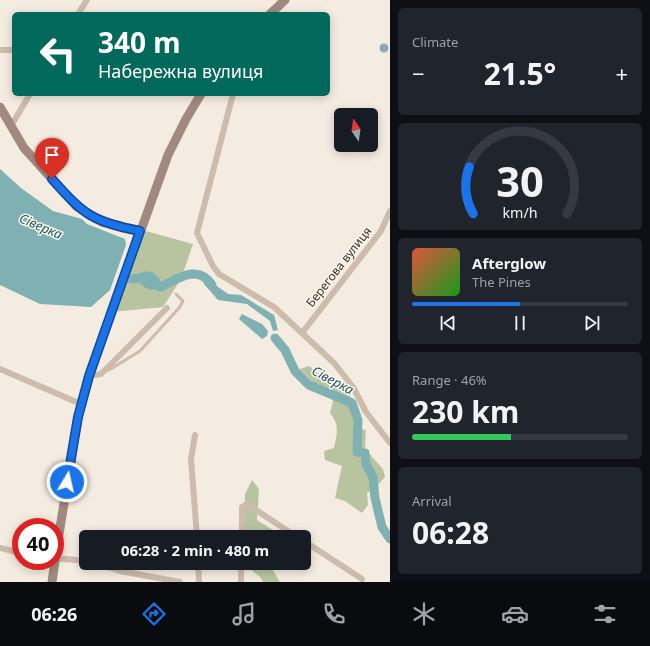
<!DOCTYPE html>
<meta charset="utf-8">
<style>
body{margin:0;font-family:"Noto Sans",sans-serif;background:#20242c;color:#f1f3f6;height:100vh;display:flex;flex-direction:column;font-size:15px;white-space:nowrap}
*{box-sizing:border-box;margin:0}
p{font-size:13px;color:#9ea1a6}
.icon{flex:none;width:22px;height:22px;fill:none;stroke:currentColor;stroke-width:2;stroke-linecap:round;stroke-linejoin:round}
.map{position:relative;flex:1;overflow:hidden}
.sheet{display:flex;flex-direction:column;gap:8px;padding:8px;background:#0d0f14;width:260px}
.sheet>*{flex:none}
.banner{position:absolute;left:12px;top:12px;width:318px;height:84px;border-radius:6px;box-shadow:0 2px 10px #0003;background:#00695c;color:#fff;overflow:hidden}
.needle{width:26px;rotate:347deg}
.tools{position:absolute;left:334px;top:108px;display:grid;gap:8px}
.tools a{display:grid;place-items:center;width:44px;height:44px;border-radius:6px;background:#171b24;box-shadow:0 2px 10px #0003;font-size:20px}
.speed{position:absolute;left:12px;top:518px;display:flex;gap:8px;font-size:20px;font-weight:700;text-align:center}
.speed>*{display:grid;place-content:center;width:52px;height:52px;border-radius:50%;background:#171b24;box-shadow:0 2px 10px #0003;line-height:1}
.speed .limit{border:6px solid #d22;background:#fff;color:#111}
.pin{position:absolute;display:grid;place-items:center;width:34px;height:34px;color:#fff;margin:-41px -17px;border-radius:50% 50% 50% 0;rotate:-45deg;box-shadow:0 0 4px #0007}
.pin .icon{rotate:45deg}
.me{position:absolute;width:44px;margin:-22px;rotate:9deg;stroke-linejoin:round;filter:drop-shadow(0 0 3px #0008)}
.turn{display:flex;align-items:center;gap:14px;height:84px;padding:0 20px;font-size:18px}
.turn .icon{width:52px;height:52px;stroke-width:2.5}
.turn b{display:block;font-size:28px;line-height:34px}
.big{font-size:30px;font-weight:700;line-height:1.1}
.sheet .card{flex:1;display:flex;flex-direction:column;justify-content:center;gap:6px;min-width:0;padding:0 14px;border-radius:6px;background:#20242c}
.sheet .dial{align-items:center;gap:0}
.dial svg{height:104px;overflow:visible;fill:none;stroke:#363941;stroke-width:7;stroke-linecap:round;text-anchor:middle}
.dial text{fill:#f1f3f6;stroke:none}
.song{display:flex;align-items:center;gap:12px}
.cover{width:48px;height:48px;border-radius:6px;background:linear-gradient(135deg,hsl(10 70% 55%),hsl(120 70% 35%))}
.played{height:4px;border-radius:2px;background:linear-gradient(90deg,#1a73e8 50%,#363941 50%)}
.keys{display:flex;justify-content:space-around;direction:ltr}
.heat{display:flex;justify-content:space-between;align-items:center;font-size:22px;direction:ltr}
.charge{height:6px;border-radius:3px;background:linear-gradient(90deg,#34c759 46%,#363941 0)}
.trip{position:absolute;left:79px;top:530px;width:232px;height:40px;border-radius:6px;background:#171b24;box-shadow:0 2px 10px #0003;font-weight:700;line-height:40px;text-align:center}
.tab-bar{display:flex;height:64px;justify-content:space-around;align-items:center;background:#090b0e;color:#9ea1a6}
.tab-bar .icon{width:28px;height:28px}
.tab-bar .active{color:#1a73e8}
.tab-bar b{font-size:18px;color:#f1f3f6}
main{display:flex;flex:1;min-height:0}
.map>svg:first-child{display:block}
.green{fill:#b8c4a0}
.water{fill:#7fb0b2}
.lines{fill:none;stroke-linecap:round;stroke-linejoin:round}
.river{stroke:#7fb0b2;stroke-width:9}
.lane{stroke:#cdbbac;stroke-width:3}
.street{stroke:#cdbbac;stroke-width:6}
.secondary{stroke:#a18a7d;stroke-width:9}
.route-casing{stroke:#114b97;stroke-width:10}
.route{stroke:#1a73e8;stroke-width:7}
.labels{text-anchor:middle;stroke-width:3;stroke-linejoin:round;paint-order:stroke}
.street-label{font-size:12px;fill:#3b302b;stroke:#fbf5ee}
.water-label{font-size:13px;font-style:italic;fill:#1f5a5e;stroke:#fbf5ee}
</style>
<main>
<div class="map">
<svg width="390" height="582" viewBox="0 0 390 582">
<rect width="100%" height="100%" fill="#f4ebe1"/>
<path class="green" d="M146,231l47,13 -12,35 -18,28 -52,5z
M309,366l12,10 5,-1 12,9 7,3 14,27 1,15 6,1 -1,19 18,20 2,8 -8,9 -10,7 1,12 -6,8 -17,-12 -10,-3 7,-32 -17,-6 -1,-9 10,-3c3,-15 6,-23 -4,-35l3,-12 -4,-11 -15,-7 -14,-14z
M252,480l7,9 -2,31 22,14 -1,3h-34l1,-43z
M244,563h29l-1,6 8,13h-17c-2,-7 -14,-12 -19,-19z"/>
<path class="water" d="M379.5 48a4.5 4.5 0 1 1 9 0a4.5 4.5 0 1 1-9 0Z
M0,169l21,19 32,23 29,8 5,5 38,15 1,6 -16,45 -19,17 -51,-3 -40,-19z
M146,271l8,2 6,6 1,8c-10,5 -15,2 -22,-5l-1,-8z
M206,274l9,7 -1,3 14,10 13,1 33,20 4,15 -5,1 -3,-10 -23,-17 -29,-4 -14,-16 -1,-8z
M242,314l20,10 6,7 -1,5 -5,3 -23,-20z"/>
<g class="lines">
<path class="river" d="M132,279l7,-1 22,9c17,-9 37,-23 51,-2
M275,338l10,12 10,21 14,14 43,18 6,17 -1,32 8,1 1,11 7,13 2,21 7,29 8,12"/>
<path class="lane" d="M109,370l31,-19 39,-43 4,-7 -7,-7"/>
<path class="street" d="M78,14l9,-14
M0,50h14
M233,94l-36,139 16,33 6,8 55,33 60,56 19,24 13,25 24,31
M11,126l19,-32
M302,333l79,-102 9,-20
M0,369l81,35
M89,376l12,-2 66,-66
M195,435l-4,24 6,78
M242,537v-30l5,-3 50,33
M304,541l58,38
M0,548l21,5
M55,558l31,3
M96,563l24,8 60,11
M198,563l1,19
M241,582v-19"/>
<path class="secondary" d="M270,14l15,-14
M0,107l24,41 53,59 25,15 38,9
M55,559l23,-142 14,-50 76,-212 18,-36 15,-25
M52,582l3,-21"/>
</g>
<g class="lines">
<g class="route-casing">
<path id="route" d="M52,179c32,36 41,43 88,52l-51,145 -11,41 -11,65"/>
</g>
<use href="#route" class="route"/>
</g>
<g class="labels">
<g class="street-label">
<text transform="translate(339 267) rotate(-52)" y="4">Берегова вулиця</text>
</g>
<g class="water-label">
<text transform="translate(41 226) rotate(23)" y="5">Сіверка</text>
<text transform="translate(333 380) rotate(28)" y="5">Сіверка</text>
</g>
</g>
</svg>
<div class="tools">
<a><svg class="needle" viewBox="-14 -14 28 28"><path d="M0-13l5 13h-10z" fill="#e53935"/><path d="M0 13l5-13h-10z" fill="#9ea1a6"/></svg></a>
</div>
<div class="speed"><div class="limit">40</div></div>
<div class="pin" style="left:52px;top:179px;background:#d93025"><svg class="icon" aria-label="arrive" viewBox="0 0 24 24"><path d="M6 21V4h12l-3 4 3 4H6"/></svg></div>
<svg class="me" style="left:67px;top:482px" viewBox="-20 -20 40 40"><circle r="17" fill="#1a73e8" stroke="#fff" stroke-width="3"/><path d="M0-11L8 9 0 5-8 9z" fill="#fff"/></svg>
<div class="trip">06:28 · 2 min · 480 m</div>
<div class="banner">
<div class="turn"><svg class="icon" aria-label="left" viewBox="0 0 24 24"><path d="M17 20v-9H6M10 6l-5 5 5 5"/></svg><div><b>340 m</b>Набережна вулиця</div></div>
</div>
</div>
<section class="sheet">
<div class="card"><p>Climate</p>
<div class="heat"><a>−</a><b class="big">21.5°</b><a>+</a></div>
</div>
<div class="card dial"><svg viewBox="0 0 100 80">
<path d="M14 69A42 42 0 1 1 86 69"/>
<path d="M14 69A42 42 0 0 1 11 33" stroke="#1a73e8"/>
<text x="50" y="56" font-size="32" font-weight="700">30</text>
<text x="50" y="72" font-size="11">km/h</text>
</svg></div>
<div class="card">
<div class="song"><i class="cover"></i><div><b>Afterglow</b><p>The Pines</p></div></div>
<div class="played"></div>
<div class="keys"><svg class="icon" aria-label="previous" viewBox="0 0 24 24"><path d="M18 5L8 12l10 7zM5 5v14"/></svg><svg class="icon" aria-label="pause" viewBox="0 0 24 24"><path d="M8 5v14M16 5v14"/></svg><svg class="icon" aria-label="next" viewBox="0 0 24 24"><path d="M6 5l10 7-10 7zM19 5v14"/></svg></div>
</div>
<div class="card"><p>Range · 46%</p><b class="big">230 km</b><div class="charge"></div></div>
<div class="card"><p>Arrival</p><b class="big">06:28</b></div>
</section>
</main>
<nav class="tab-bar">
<b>06:26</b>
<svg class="icon active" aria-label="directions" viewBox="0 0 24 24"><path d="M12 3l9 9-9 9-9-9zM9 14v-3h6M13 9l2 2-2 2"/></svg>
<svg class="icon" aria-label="music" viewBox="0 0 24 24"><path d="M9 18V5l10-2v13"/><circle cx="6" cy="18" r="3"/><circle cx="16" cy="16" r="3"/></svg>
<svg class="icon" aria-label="phone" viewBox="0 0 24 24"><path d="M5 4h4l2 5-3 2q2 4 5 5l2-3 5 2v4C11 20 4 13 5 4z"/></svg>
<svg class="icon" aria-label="climate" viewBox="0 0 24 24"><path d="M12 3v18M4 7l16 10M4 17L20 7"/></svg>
<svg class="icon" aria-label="car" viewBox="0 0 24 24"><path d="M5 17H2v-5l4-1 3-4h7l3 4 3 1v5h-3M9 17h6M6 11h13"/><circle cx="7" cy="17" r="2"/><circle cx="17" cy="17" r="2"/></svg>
<svg class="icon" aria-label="filters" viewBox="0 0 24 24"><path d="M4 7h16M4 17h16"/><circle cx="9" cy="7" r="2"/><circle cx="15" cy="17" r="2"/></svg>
</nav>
